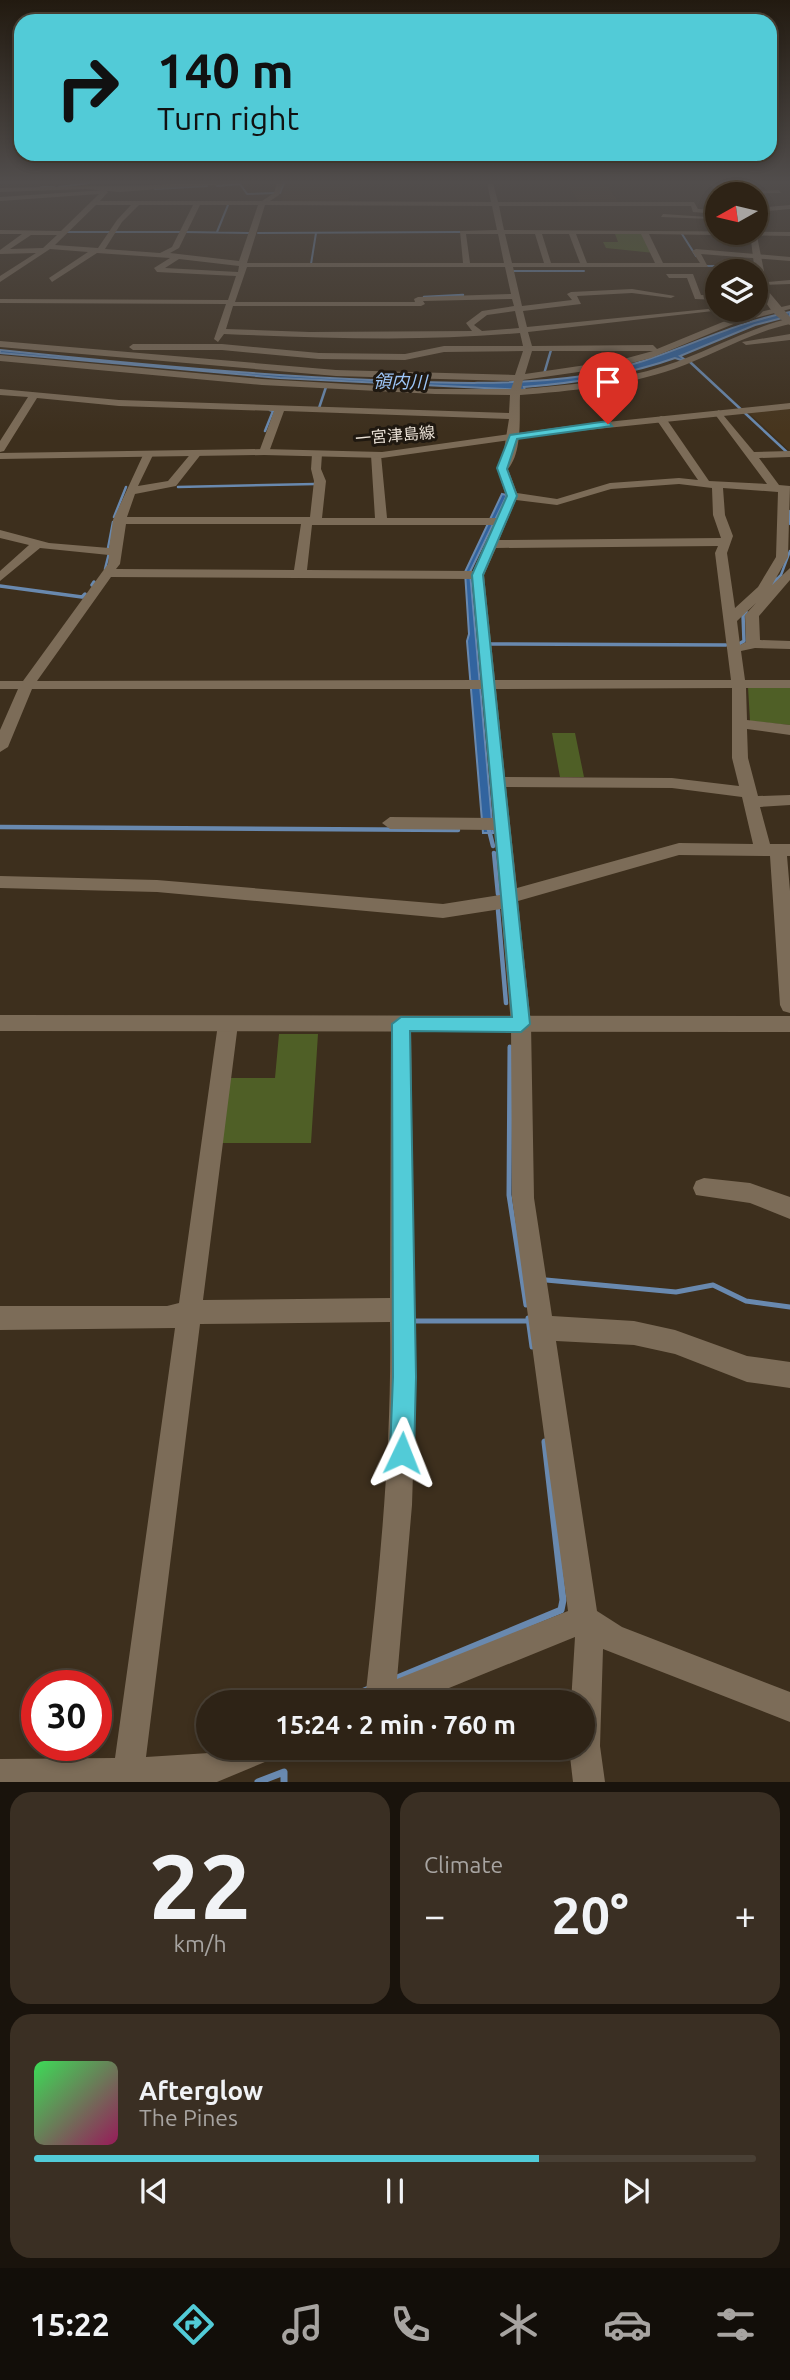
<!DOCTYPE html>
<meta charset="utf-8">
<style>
body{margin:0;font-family:Ubuntu,"Noto Sans JP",sans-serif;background:#3a2f23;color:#f1f3f6;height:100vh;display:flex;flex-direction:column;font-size:26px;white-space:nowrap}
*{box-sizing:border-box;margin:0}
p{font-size:23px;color:#a7a4a1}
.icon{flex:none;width:38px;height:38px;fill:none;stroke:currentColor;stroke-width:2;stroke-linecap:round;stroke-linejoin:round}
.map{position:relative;height:1782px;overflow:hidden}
.drawer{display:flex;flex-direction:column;gap:10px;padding:10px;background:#19130c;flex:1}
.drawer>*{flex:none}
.top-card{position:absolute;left:14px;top:14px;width:763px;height:147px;border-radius:21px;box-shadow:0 4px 10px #0003,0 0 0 2px #494035;background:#52cbd7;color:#111;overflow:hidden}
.needle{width:46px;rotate:262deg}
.fabs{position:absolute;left:705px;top:182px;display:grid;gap:14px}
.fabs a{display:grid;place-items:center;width:63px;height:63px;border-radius:50%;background:#2e2316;box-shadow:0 4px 10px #0003,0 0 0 2px #494035;font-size:35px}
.speed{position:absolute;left:21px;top:1670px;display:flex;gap:14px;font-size:35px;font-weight:700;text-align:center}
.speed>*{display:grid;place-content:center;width:91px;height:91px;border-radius:50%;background:#2e2316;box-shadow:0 4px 10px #0003,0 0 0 2px #494035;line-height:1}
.speed .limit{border:10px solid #d22;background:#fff;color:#111}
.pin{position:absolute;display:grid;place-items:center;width:60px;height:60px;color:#fff;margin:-72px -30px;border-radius:50% 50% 50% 0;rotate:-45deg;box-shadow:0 0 7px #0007}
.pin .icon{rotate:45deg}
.me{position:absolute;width:77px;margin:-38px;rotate:2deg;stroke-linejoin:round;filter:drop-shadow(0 0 5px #0008)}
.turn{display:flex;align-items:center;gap:24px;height:147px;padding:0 28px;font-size:32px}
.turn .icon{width:91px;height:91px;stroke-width:2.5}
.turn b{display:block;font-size:49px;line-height:60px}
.big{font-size:52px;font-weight:600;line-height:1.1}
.drawer .card{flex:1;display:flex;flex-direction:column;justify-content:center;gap:10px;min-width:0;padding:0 24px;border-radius:21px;background:#3a2f23}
.drawer .dial{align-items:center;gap:0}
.dial b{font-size:91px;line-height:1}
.song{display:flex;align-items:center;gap:21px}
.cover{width:84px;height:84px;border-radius:10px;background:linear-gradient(135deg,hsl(130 70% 55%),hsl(330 70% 35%))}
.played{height:7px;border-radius:4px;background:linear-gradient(90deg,#52cbd7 70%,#494035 70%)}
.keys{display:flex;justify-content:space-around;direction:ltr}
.heat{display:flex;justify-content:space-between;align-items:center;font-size:38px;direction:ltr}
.drawer .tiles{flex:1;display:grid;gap:10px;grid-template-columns:1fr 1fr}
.card:last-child{grid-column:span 2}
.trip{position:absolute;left:196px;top:1690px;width:399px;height:70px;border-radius:35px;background:#2e2316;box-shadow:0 4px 10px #0003,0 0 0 2px #494035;font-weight:600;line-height:70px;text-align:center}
.menu{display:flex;height:112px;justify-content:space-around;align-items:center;background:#120e09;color:#a7a4a1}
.menu .icon{width:49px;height:49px}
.menu .active{color:#52cbd7}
.menu b{font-size:32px;color:#f1f3f6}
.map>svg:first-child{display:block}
.built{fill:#47351d}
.green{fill:#4f5f26}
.water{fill:#32649f;stroke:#6989af;stroke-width:2}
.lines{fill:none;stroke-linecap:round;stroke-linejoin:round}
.stream-far5{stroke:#6989af;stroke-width:2}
.stream-far4{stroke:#6989af;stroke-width:2.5}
.stream-far3{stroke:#6989af;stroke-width:3.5}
.stream-far2{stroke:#6989af;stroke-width:4.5}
.stream-far1{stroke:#6989af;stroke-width:5}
.stream{stroke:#6989af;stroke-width:7}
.street{fill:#7c6c58;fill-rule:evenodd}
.secondary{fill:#7c6c58;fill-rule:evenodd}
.route{fill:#52cbd7;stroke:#35848c;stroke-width:2}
.labels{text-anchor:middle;stroke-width:6;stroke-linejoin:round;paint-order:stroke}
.far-street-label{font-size:16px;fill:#e9e0d5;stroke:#1f1810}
.far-water-label{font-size:18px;font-style:italic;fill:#9dc6f8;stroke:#1f1810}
</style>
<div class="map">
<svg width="790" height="1782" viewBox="0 0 790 1782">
<rect width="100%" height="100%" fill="#3d2f1d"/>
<path class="built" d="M286,183h65l-2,20h-68z
M605,183l15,21h-41l-11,-20z
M790,408v43l-42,-39z"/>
<path class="green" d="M615,234h28l11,19 -48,-5 -3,-6h15z
M748,687l42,1v37l-40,-4z
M552,733h23l9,44h-24z
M279,1034h39l-7,109h-90l8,-65h46z"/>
<path class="water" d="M790,312v4l-35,9 -75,31 4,3 -3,1 -6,-2c-48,17 -99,25 -151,29l1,3 -245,-12 -280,-25v-3c123,13 247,25 371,30 71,3 141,6 212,-4 76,-12 134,-50 207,-64z
M502,494l5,1 -37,77 23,261h-10l-16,-192 2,-7 -4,-62z"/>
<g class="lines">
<path class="stream-far5" d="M217,186l23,-2 7,10 28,-1
M41,187h13
M59,187l30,-4
M155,189l52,-3
M280,193l4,-10
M67,232h43
M114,232h66
M185,232l64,1
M217,232l11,-27
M258,233l202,-1
M682,234l14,22
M311,264l5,-31
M707,266h15l1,5
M514,271h70"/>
<path class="stream-far4" d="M424,297l39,-2
M690,362l100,93
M544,374l7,-24
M319,408l7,-21
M265,431l8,-20 -3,-1
M178,487l137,-3
M789,511l1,13
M114,517l12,-30
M108,548l5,-26
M105,569l4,-16
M776,580l5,-5 9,-24"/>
<path class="stream-far3" d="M92,585l2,-3
M771,585l6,-6
M0,586l82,11 3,-3
M489,644l237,1
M737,645l7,-4 -1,-26 3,-3"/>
<path class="stream-far2" d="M0,827l458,3
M489,830l4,16
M494,853l4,41
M498,910l8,93"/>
<path class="stream-far1" d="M510,1047l-1,148 17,110
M546,1280l130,12 37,-7 33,16 44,6
M528,1318l4,29
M413,1321h115"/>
<path class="stream" d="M395,1679l166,-69 2,-10 -18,-158
M336,1703l33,-14
M258,1782l26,-10v10"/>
<path class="street" d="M277,183h6l-4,12 -9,6 221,1 -4,-19h6l5,19h196l4,7 20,1v4l-25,-2 -2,-6h-192l5,24 286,2v4l-141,-2 14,29h37l-8,-12 4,-2 94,8v4l-89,-7 7,13h-195l9,39 50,-6 -5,-6 4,-2 61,-3 43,7 -4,2 -39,-5 -55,3 4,8 -58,7 4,16 191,-19 4,2 -194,22 4,14 121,-1 4,4 73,-30 60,-14v4l-54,14 -85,35 -31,8 -97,14 -2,9c47,-4 97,-8 143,-23 43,-14 82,-37 126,-48v6c-41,9 -77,31 -116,45 -49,17 -103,22 -154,26 -1,21 3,56 -12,74l9,24 40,6 53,-16 69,-5 19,2 -42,-61 5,-3 4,1 44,64 58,3 -53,-71 5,-3 35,42 36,-1v6l-31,1 20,27 11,1 -2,71 -16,28 18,-17v12l-31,36 1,24 30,1v8l-35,-1 -14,3 4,29h45v8h-44l1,32 43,5v10l-43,-6 1,29 10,38 32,-1v10l-30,2 10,37h20v12h-3l3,35v122l-7,-2 -3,-6 -10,-149 -91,-1 -161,46 13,123 3,174 18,118 82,5 41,9 72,26 43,6v26l-43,-6 -72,-28 -41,-9 -78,-4 41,270 25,16 168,65v30l-187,-73 -3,97 5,36h-32l-4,-34h14v-45h-12l4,-66 -163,66h-53l7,-12c14,-123 26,-245 24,-369l-190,2 -54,433 63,-4 13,-5h54l-4,11 -55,23h-217v-23l115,-1 60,-430 -175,2v-24h167l12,-3 39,-279 3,-6 7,-2 7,2 3,6 -35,276 187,-2 1,-274 3,-6 7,-2 7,2 3,6 4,384 -3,97 -15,174 171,-68 -56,-413 -1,-174 -10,-115 -58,9 -286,-26 -157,-4v-12l157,4 286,24 57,-9 -6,-65 -104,-1 -8,-6 8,-6 103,1 -11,-129h-450l-24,58 -8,5v-22l18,-41h-18v-8h23l85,-117 1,-9 -69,-7 -40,33v-10l29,-26 -29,-7v-8l49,13 60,5 4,-28 31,-67 9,2 -15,31 30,-5 25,-30 9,2 -26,33 -41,8 -8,23h183l4,-36 -3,-12 1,-15 5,-3 5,3 -1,15 5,12 -4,37h53l-4,-63 5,-3 5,3 6,63h110l9,-22 -9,-28 5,-6 7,-43 -225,-8 -15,41 -5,3 -5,-3 15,-41 -155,-5 -82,-8 -33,53 -4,1v-11l28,-44 -28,-2v-6l119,11 390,13 1,-18 -75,-1 -173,-9 -262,-24v-6l262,24 173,10h76l3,-8 -178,-5 -336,-29v-6l336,29 179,5 8,-24 -79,1 -39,8 -86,-1 -97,-9h-89l-4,-3 4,-3h89l97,9 86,1 39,-8h79l-3,-13c-98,9 -198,5 -296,1l-6,8 -4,-3 12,-35 -226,-1v-4l228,1 8,-24 -79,-4 -3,-4 16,-10 -73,-5 -45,29 -3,-4 39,-26 -38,-3 -50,33v-6l36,-23 -36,1v-4l22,-16h-22v-4l61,1 38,-37 -99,7v-4l105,-7 3,2 -8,9h162l12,-8zM96,205h35l-14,15 -19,28 -43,-3zM139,205h54l-21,42 -12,6 -55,-4 17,-27zM200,205h58l-19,56 -69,-8 9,-5zM265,205l227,1 5,24 -37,1 3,32h-216zM466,234h32l6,29h-34zM505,234h30l9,29h-32zM542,234h27l11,29h-29zM576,234h65l14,29h-68zM31,235h26l-14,13 -33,1zM179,259l60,7 -1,6 -73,-4zM247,267h258l6,27 -93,3 -4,2 1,3h-180zM512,299l2,7 -32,5 -16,12 6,8 -162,1 -84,-3 7,-23h188l4,-2 -2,-3zM515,311l4,17 -37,3 -8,-6 13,-10zM532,351h121l-33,9 -95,14zM679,484l33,4 1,27 8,23 -222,2 17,-40 41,5 54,-16zM723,488l55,4 -2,65 -18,30 -23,21 -8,-55 6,-17 -8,-21zM126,524h175l-7,46 -178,-1 4,-5zM312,525h181l-20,46 -166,-1zM718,546l-3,7 16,127h-236l-11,-105 12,-27zM111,577l361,2 9,101 -444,1zM756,603l-11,12 1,27 -6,3 -3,-24zM732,688v70l7,28 -67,-8 -167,-1 -9,-88zM506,787l166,1 70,9 11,47 -74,-1 -162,45z
M779,190l2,3 -54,1 3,-2z
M790,205v4l-34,3v-4z
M663,214l45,3 3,2 -50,-2z
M666,274h27l8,21 17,1v4l-23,-1 -8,-21h-18z
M790,280v4l-30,1 -4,-2z
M790,334v6l-44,5 -4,-3z
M704,1178l46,5 40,14v22l-40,-16 -54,-8 -3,-7 3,-7z"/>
<path class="secondary" d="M195,183h42l-117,9 -34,-3 -86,3v-4c65,-2 130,-1 195,-5z
M716,183l11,10 1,1h-7l-13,-11z
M756,231l12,60 22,26v8c-36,-19 -35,-58 -40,-92z
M790,403v6l-222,23 -186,26 -118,-3 -264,4v-6l264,-4 118,3 186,-26z
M0,1015l790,1v16l-790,-1z"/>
</g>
<linearGradient id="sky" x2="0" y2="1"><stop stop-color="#221a10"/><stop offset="0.42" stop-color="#514d4c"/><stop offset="1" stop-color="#514d4c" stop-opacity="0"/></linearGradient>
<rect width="790" height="433" fill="url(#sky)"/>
<path class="route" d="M608,421l4,5 -95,13 -10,30 10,27 -34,79 47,449 -9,8 -111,-1 6,346 -2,76 -3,9 -9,3 -8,-3 -4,-9 3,-76 -1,-353 9,-7h111l-40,-442 35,-79 -10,-28 13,-33z"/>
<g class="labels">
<g class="far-street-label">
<text transform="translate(395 435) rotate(-5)" y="6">一宮津島線</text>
</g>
<g class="far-water-label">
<text transform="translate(400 382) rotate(1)" y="6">領内川</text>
</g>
</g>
</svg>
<div class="fabs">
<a><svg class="needle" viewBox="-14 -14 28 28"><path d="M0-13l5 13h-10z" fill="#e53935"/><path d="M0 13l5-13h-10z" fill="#a7a4a1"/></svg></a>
<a><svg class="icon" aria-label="layers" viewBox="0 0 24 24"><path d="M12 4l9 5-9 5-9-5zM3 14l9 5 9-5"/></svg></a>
</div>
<div class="speed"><div class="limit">30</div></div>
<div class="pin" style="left:608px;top:424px;background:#d93025"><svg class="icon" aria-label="arrive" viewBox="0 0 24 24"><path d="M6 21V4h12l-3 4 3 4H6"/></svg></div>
<svg class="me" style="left:402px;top:1453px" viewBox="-20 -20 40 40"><path d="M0-17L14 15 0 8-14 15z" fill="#52cbd7" stroke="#fff" stroke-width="4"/></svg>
<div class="trip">15:24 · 2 min · 760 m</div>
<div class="top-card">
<div class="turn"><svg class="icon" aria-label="right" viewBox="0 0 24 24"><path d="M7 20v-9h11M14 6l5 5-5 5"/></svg><div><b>140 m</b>Turn right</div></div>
</div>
</div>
<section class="drawer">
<div class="tiles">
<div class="card dial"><b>22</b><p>km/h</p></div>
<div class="card"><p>Climate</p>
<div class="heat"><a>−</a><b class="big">20°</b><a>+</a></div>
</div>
<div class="card">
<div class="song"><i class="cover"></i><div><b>Afterglow</b><p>The Pines</p></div></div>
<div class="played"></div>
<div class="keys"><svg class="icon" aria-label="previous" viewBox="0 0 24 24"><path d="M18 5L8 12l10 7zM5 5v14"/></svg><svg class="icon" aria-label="pause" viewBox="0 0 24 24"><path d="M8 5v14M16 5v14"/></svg><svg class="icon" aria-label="next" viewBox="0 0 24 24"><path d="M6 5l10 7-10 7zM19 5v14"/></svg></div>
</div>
</div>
</section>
<nav class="menu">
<b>15:22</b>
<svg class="icon active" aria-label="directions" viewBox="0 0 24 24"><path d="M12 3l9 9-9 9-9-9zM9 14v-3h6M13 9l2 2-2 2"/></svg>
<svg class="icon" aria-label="music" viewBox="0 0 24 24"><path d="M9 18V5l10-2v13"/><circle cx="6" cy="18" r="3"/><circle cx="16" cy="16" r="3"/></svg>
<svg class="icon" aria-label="phone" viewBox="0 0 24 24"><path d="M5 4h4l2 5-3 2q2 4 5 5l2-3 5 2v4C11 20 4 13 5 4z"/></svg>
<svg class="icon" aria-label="climate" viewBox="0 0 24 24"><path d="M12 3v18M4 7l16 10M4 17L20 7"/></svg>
<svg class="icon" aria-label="car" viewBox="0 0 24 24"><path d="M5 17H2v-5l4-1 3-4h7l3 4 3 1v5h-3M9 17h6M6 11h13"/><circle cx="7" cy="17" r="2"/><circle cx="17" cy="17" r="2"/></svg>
<svg class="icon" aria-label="filters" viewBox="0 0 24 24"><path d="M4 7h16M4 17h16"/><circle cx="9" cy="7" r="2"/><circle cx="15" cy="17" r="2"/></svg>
</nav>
